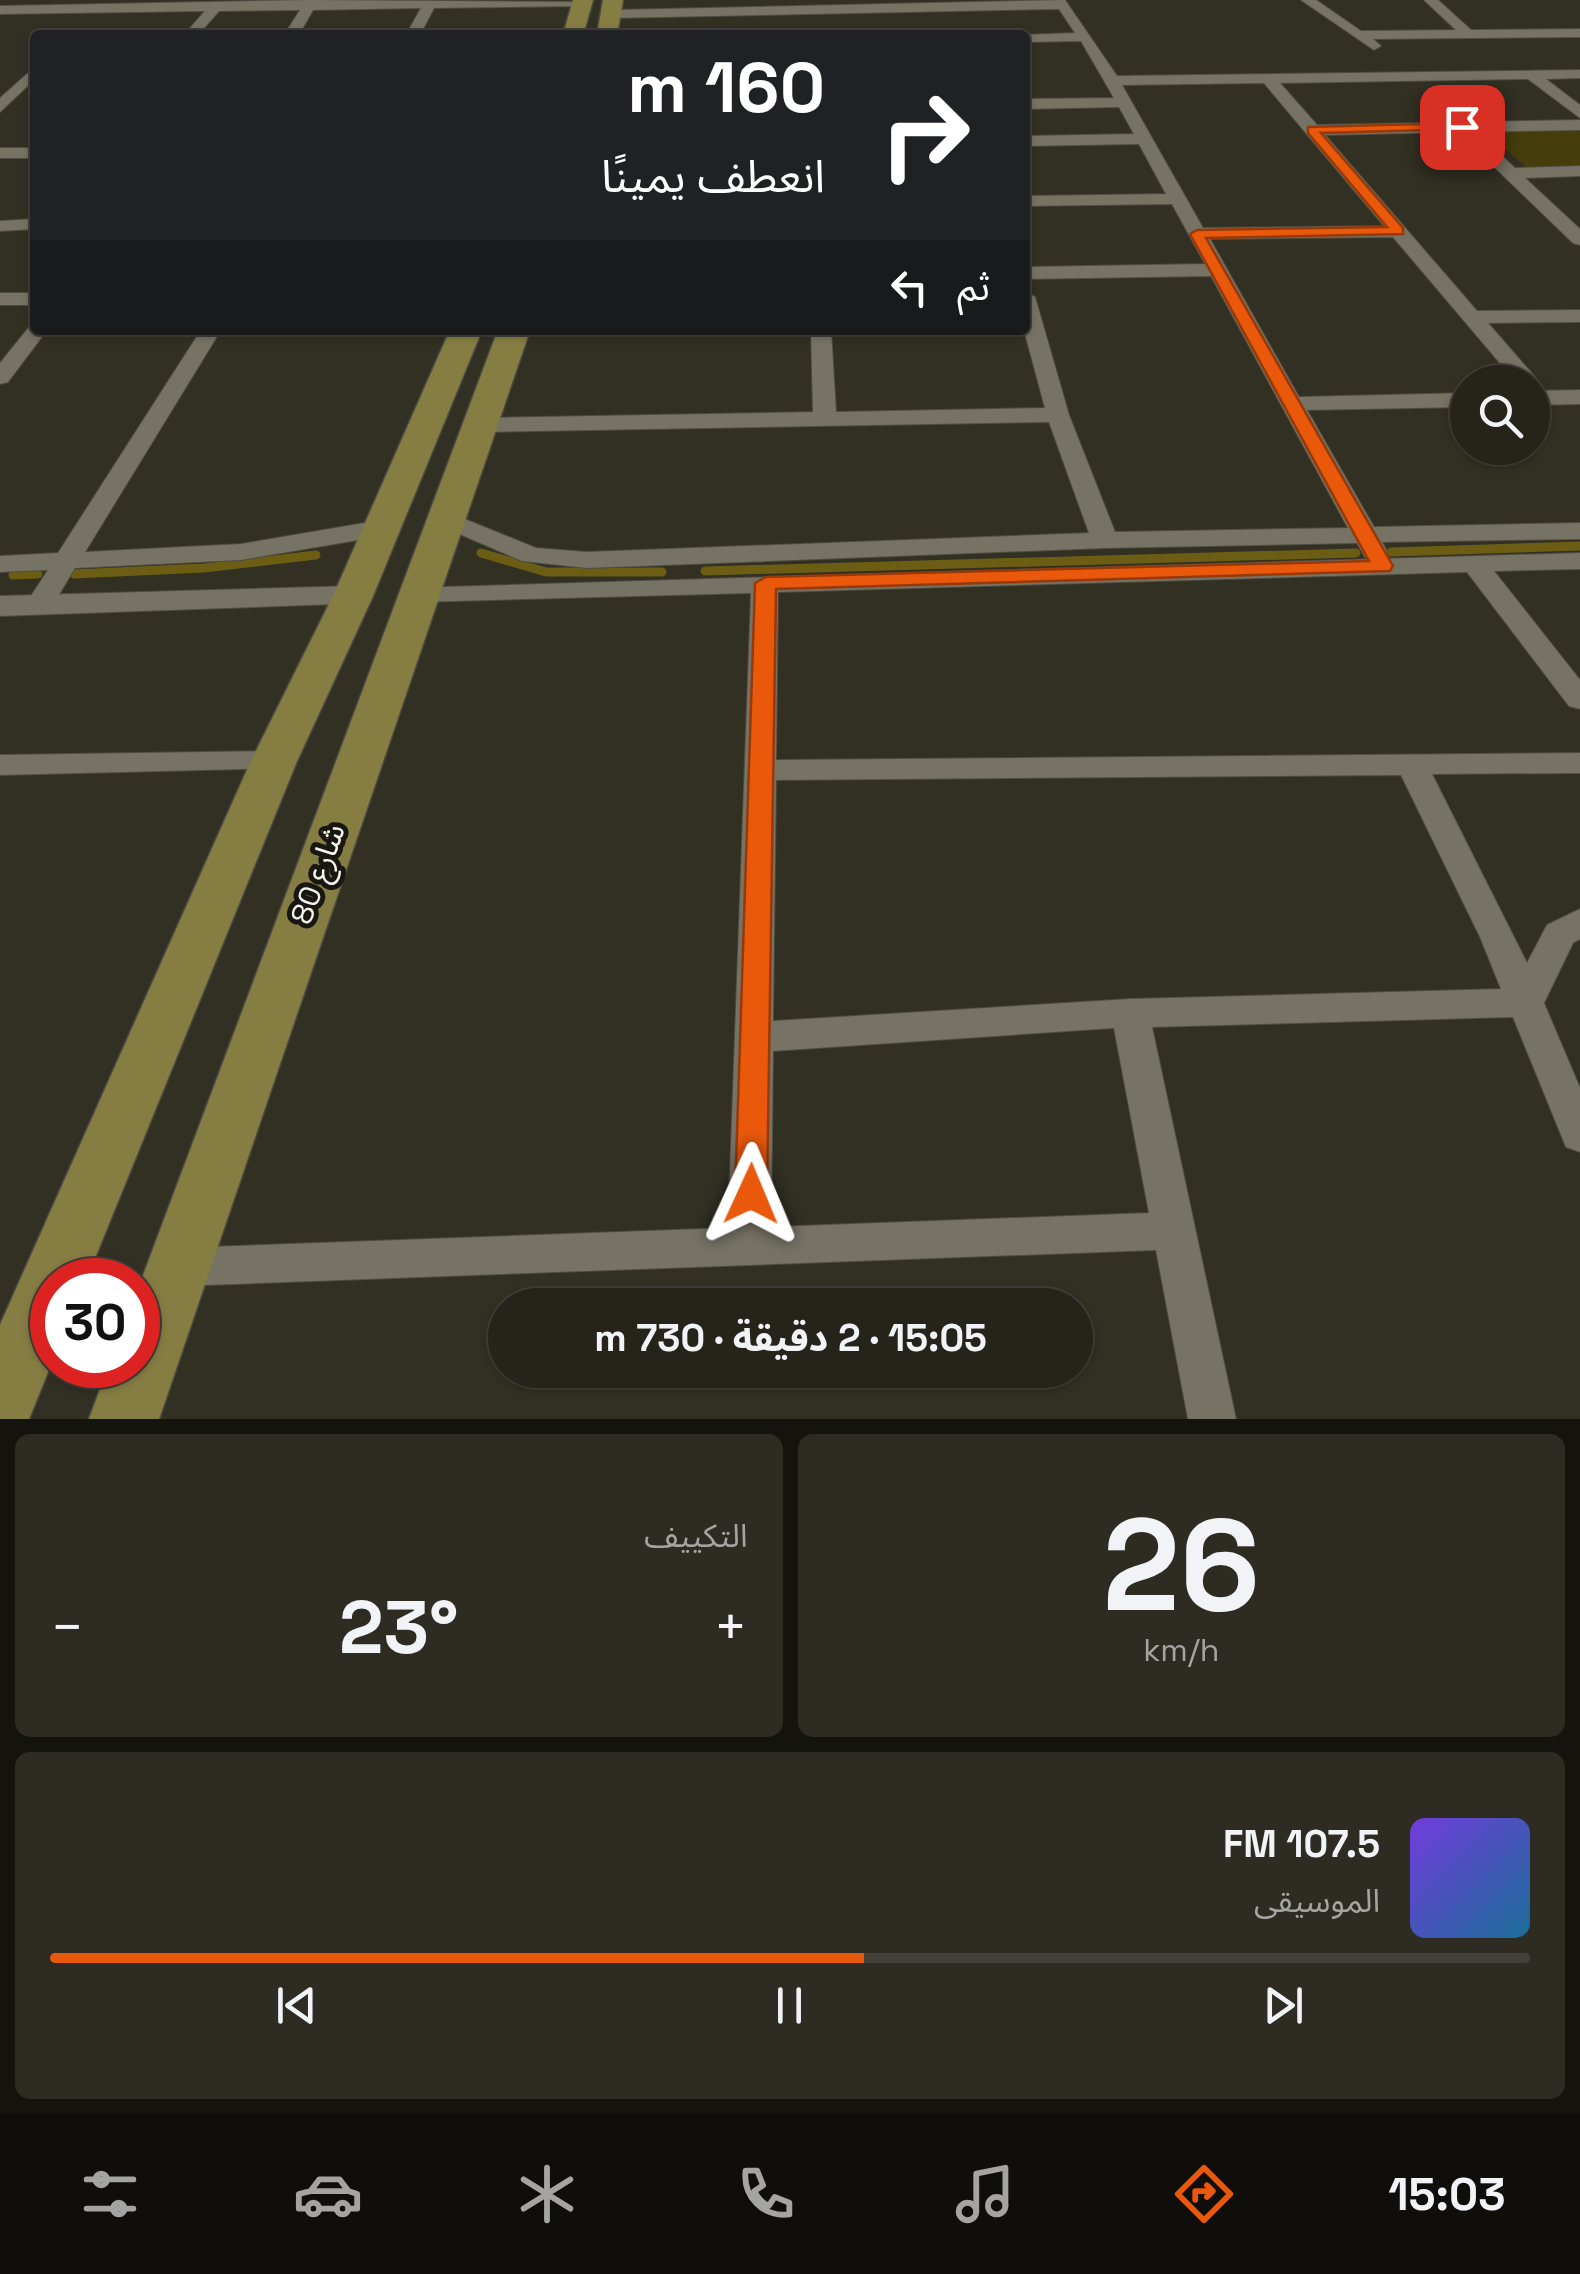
<!DOCTYPE html>
<html lang="ar">
<meta charset="utf-8">
<style>
body{margin:0;font-family:"Space Grotesk","Noto Sans Arabic",sans-serif;background:#2e2b23;color:#f1f3f6;direction:rtl;height:100vh;display:flex;flex-direction:column;font-size:38px;white-space:nowrap}
*{box-sizing:border-box;margin:0}
p{font-size:32px;color:#a4a4a2}
.icon{flex:none;width:55px;height:55px;fill:none;stroke:currentColor;stroke-width:2;stroke-linecap:round;stroke-linejoin:round}
.map{position:relative;height:1419px;overflow:hidden;direction:ltr}
.details{display:flex;flex-direction:column;gap:15px;padding:15px;background:#15130e;flex:1}
.details>*{flex:none}
.banner{position:absolute;left:30px;top:30px;width:1000px;height:305px;border-radius:10px;box-shadow:0 2px 8px #0004,0 0 0 2px #424039;direction:rtl;background:#202124;color:#fff;overflow:hidden}
.tools{position:absolute;left:1450px;top:365px;display:grid;gap:20px}
.tools a{display:grid;place-items:center;width:100px;height:100px;border-radius:50%;background:#26231a;box-shadow:0 2px 8px #0004,0 0 0 2px #424039;font-size:50px}
.speed{position:absolute;left:30px;top:1258px;display:flex;gap:20px;font-size:50px;font-weight:700;text-align:center}
.speed>*{display:grid;place-content:center;width:130px;height:130px;border-radius:50%;background:#26231a;box-shadow:0 2px 8px #0004,0 0 0 2px #424039;line-height:1}
.speed .limit{border:15px solid #d22;background:#fff;color:#111}
.pin{position:absolute;display:grid;place-items:center;width:85px;height:85px;color:#fff;margin:-42px;border-radius:20px;box-shadow:0 5px 15px #0006}
.me{position:absolute;width:110px;margin:-55px;rotate:1deg;stroke-linejoin:round;filter:drop-shadow(0 0 8px #0008)}
.turn{display:flex;align-items:center;gap:35px;height:210px;padding:0 40px;font-size:45px}
.turn .icon{width:130px;height:130px;stroke-width:2.5}
.turn b{display:block;font-size:70px;line-height:85px}
.then{display:flex;align-items:center;height:95px;padding:0 40px;background:#0003;gap:20px;font-size:38px}
.big{font-size:75px;font-weight:700;line-height:1.1}
.details .tile{flex:1;display:flex;flex-direction:column;justify-content:center;gap:15px;min-width:0;padding:0 35px;border-radius:15px;background:#2e2b23}
.details .dial{align-items:center;gap:0}
.dial b{font-size:130px;line-height:1}
.song{display:flex;align-items:center;gap:30px}
.cover{width:120px;height:120px;border-radius:15px;background:linear-gradient(135deg,hsl(260 70% 55%),hsl(200 70% 35%))}
.played{height:10px;border-radius:5px;background:linear-gradient(90deg,#ea580c 55%,#424039 55%)}
.keys{display:flex;justify-content:space-around;direction:ltr}
.heat{display:flex;justify-content:space-between;align-items:center;font-size:55px;direction:ltr}
.details .tiles{flex:1;display:grid;gap:15px;grid-template-columns:1fr 1fr}
.tile:last-child{grid-column:span 2}
.trip{position:absolute;left:488px;top:1288px;width:605px;height:100px;border-radius:50px;background:#26231a;box-shadow:0 2px 8px #0004,0 0 0 2px #424039;font-weight:700;line-height:100px;text-align:center;direction:rtl}
.menu{display:flex;height:160px;justify-content:space-around;align-items:center;background:#0f0e0a;color:#a4a4a2}
.menu .icon{width:70px;height:70px}
.menu .active{color:#ea580c}
.menu b{font-size:45px;color:#f1f3f6}
.map>svg:first-child{display:block}
.green{fill:#453d0c}
.lines{fill:none;stroke-linecap:round;stroke-linejoin:round}
.stream{stroke:#6b5e14;stroke-width:9}
.minor-casing{stroke:#4e4c41;stroke-width:2}
.tertiary-casing{stroke:#4e4c41;stroke-width:2}
.primary-casing{stroke:#4e4c41;stroke-width:3}
.minor{fill:#767365;fill-rule:evenodd}
.tertiary{fill:#767365;fill-rule:evenodd}
.primary{fill:#867d43;fill-rule:evenodd}
.route{fill:#ea580c;stroke:#983908;stroke-width:2.5}
.labels{text-anchor:middle;stroke-width:10;stroke-linejoin:round;paint-order:stroke}
.street-label{font-size:30px;fill:#f5f4ec;stroke:#181712}
</style>
<div class="map">
<svg width="1580" height="1419" viewBox="0 0 1580 1419">
<rect width="100%" height="100%" fill="#322f23"/>
<path class="green" d="M1580,129v38l-53,1 -43,-37z"/>
<g class="lines">
<path class="stream" d="M1391,552l189,-6
M481,553l65,19h116
M705,571l651,-18
M74,574l130,-6 112,-13
M13,575l25,-1"/>
<g class="minor-casing">
<path id="minor" d="M310,0l278,2 -6,4 -148,2 -14,27h-14l15,-27 -108,2 -12,21 5,4 -20,-3 14,-22 -81,1 -21,24h-14l21,-24 -205,3v-8z
M1065,0l52,76 463,-6v8l-34,1 34,26v13l-52,-39 -248,4 37,42 263,-5v10l-104,2 39,36 65,-2v10l-55,2 55,51v16l-7,-2 -115,-111 -133,3 152,176 103,-1v12l-92,1 47,54 3,5 -3,5 -3,-5h-16l-123,-145 -183,2 89,158 169,-4v14l-161,3 67,117 206,-4v16l-198,3 5,9 -13,8 -9,-2 -8,-14 -252,5 -518,20 -65,-7 -86,-37 -4,-5 13,-8 91,37 51,4 502,-19 -40,-111 -571,10 -12,-7 12,-7 335,-6 -2,-82h20l5,82 209,-4 -21,-78 1,-39 10,6 34,118 46,117 233,-4 -137,-252 -186,3v-12l180,-3 -33,-60 -147,2v-10l141,-2 -27,-50 -114,2v-10l109,-2 -15,-27 -94,2v-10l89,-1 -33,-57 -56,1v-7h-5l55,-2 -16,-24 -446,9 -7,-4 7,-4zM1264,83l120,143 -181,2 -81,-143z
M1301,0h15l45,31 95,-1 -32,-30h14l33,30 109,-1v8l-207,2 8,7 -7,4z
M35,67v12l-35,33v-14z
M0,148h35v10h-35z
M35,219v10l-35,2v-10z
M0,293h35v12h-35z
M35,324v6h12l-39,52 -8,2v-21l30,-37z
M201,330h20l-136,222 156,-8 141,-24 13,8 -13,8 -141,24 -166,8 -26,43h-20l-4,-6 23,-35 -48,2v-16l58,-3z
M1580,390v14l-48,1v-14z
M1580,553v16l-86,2 86,109v29l-11,-3 -102,-134 -689,20 -2,168 804,-7v20l-148,1 95,189 20,-38 33,-16v30l-7,4 -29,60 36,85v64l-14,-5 -53,-130 -361,10 84,392h-48l-32,-169 -978,36 -15,-5 -7,-14 7,-14 15,-5 550,-20 23,-635 -333,9 -10,-2 -4,-6 4,-6zM1401,775l79,162 21,52 -371,10 -357,22 3,-241zM1114,1028l35,185 -378,14 2,-176z
M274,751l11,3 5,7 -5,7 -285,7v-20z"/>
</g>
<g class="tertiary-casing">
<path id="tertiary" d="M353,586l12,3 5,7 -5,7 -365,13v-20z"/>
</g>
<g class="primary-casing">
<path id="primary" d="M573,0h20l-10,35h-20z
M603,0h20l-6,35h-20z
M450,330h32l-109,266 -76,165 -211,519h-34v82l-23,57h-29v-94l251,-564 82,-165z
M498,330h32l-371,1089h-70l20,-54h29v-76z"/>
</g>
<use href="#minor" class="minor"/>
<use href="#tertiary" class="tertiary"/>
<use href="#primary" class="primary"/>
</g>
<path class="route" d="M1462,123l4,6 -145,4 82,95v6l-197,4 187,328 -3,5 -614,18 -9,605 -5,9 -11,4 -11,-4 -5,-9 20,-611 11,-6 603,-16 -179,-327 7,-4 190,-3 -79,-94v-6z"/>
<g class="labels">
<g class="street-label">
<text transform="translate(318 874) rotate(-70)" y="10">شارع 80</text>
</g>
</g>
</svg>
<div class="tools">
<a><svg class="icon" aria-label="search" viewBox="0 0 24 24"><circle cx="10" cy="10" r="6"/><path d="M15 15l6 6"/></svg></a>
</div>
<div class="speed"><div class="limit">30</div></div>
<div class="pin" style="left:1462px;top:127px;background:#d93025"><svg class="icon" aria-label="arrive" viewBox="0 0 24 24"><path d="M6 21V4h12l-3 4 3 4H6"/></svg></div>
<svg class="me" style="left:751px;top:1194px" viewBox="-20 -20 40 40"><path d="M0-17L14 15 0 8-14 15z" fill="#ea580c" stroke="#fff" stroke-width="4"/></svg>
<div class="trip">15:05 · 2 دقيقة · 730 m</div>
<div class="banner">
<div class="turn"><svg class="icon" aria-label="right" viewBox="0 0 24 24"><path d="M7 20v-9h11M14 6l5 5-5 5"/></svg><div><b>160 m</b>انعطف يمينًا</div></div>
<div class="then">ثم<svg class="icon" aria-label="left" viewBox="0 0 24 24"><path d="M17 20v-9H6M10 6l-5 5 5 5"/></svg></div>
</div>
</div>
<section class="details">
<div class="tiles">
<div class="tile dial"><b>26</b><p>km/h</p></div>
<div class="tile"><p>التكييف</p>
<div class="heat"><a>−</a><b class="big">23°</b><a>+</a></div>
</div>
<div class="tile">
<div class="song"><i class="cover"></i><div><b>107.5 FM</b><p>الموسيقى</p></div></div>
<div class="played"></div>
<div class="keys"><svg class="icon" aria-label="previous" viewBox="0 0 24 24"><path d="M18 5L8 12l10 7zM5 5v14"/></svg><svg class="icon" aria-label="pause" viewBox="0 0 24 24"><path d="M8 5v14M16 5v14"/></svg><svg class="icon" aria-label="next" viewBox="0 0 24 24"><path d="M6 5l10 7-10 7zM19 5v14"/></svg></div>
</div>
</div>
</section>
<nav class="menu">
<b>15:03</b>
<svg class="icon active" aria-label="directions" viewBox="0 0 24 24"><path d="M12 3l9 9-9 9-9-9zM9 14v-3h6M13 9l2 2-2 2"/></svg>
<svg class="icon" aria-label="music" viewBox="0 0 24 24"><path d="M9 18V5l10-2v13"/><circle cx="6" cy="18" r="3"/><circle cx="16" cy="16" r="3"/></svg>
<svg class="icon" aria-label="phone" viewBox="0 0 24 24"><path d="M5 4h4l2 5-3 2q2 4 5 5l2-3 5 2v4C11 20 4 13 5 4z"/></svg>
<svg class="icon" aria-label="climate" viewBox="0 0 24 24"><path d="M12 3v18M4 7l16 10M4 17L20 7"/></svg>
<svg class="icon" aria-label="car" viewBox="0 0 24 24"><path d="M5 17H2v-5l4-1 3-4h7l3 4 3 1v5h-3M9 17h6M6 11h13"/><circle cx="7" cy="17" r="2"/><circle cx="17" cy="17" r="2"/></svg>
<svg class="icon" aria-label="filters" viewBox="0 0 24 24"><path d="M4 7h16M4 17h16"/><circle cx="9" cy="7" r="2"/><circle cx="15" cy="17" r="2"/></svg>
</nav>
